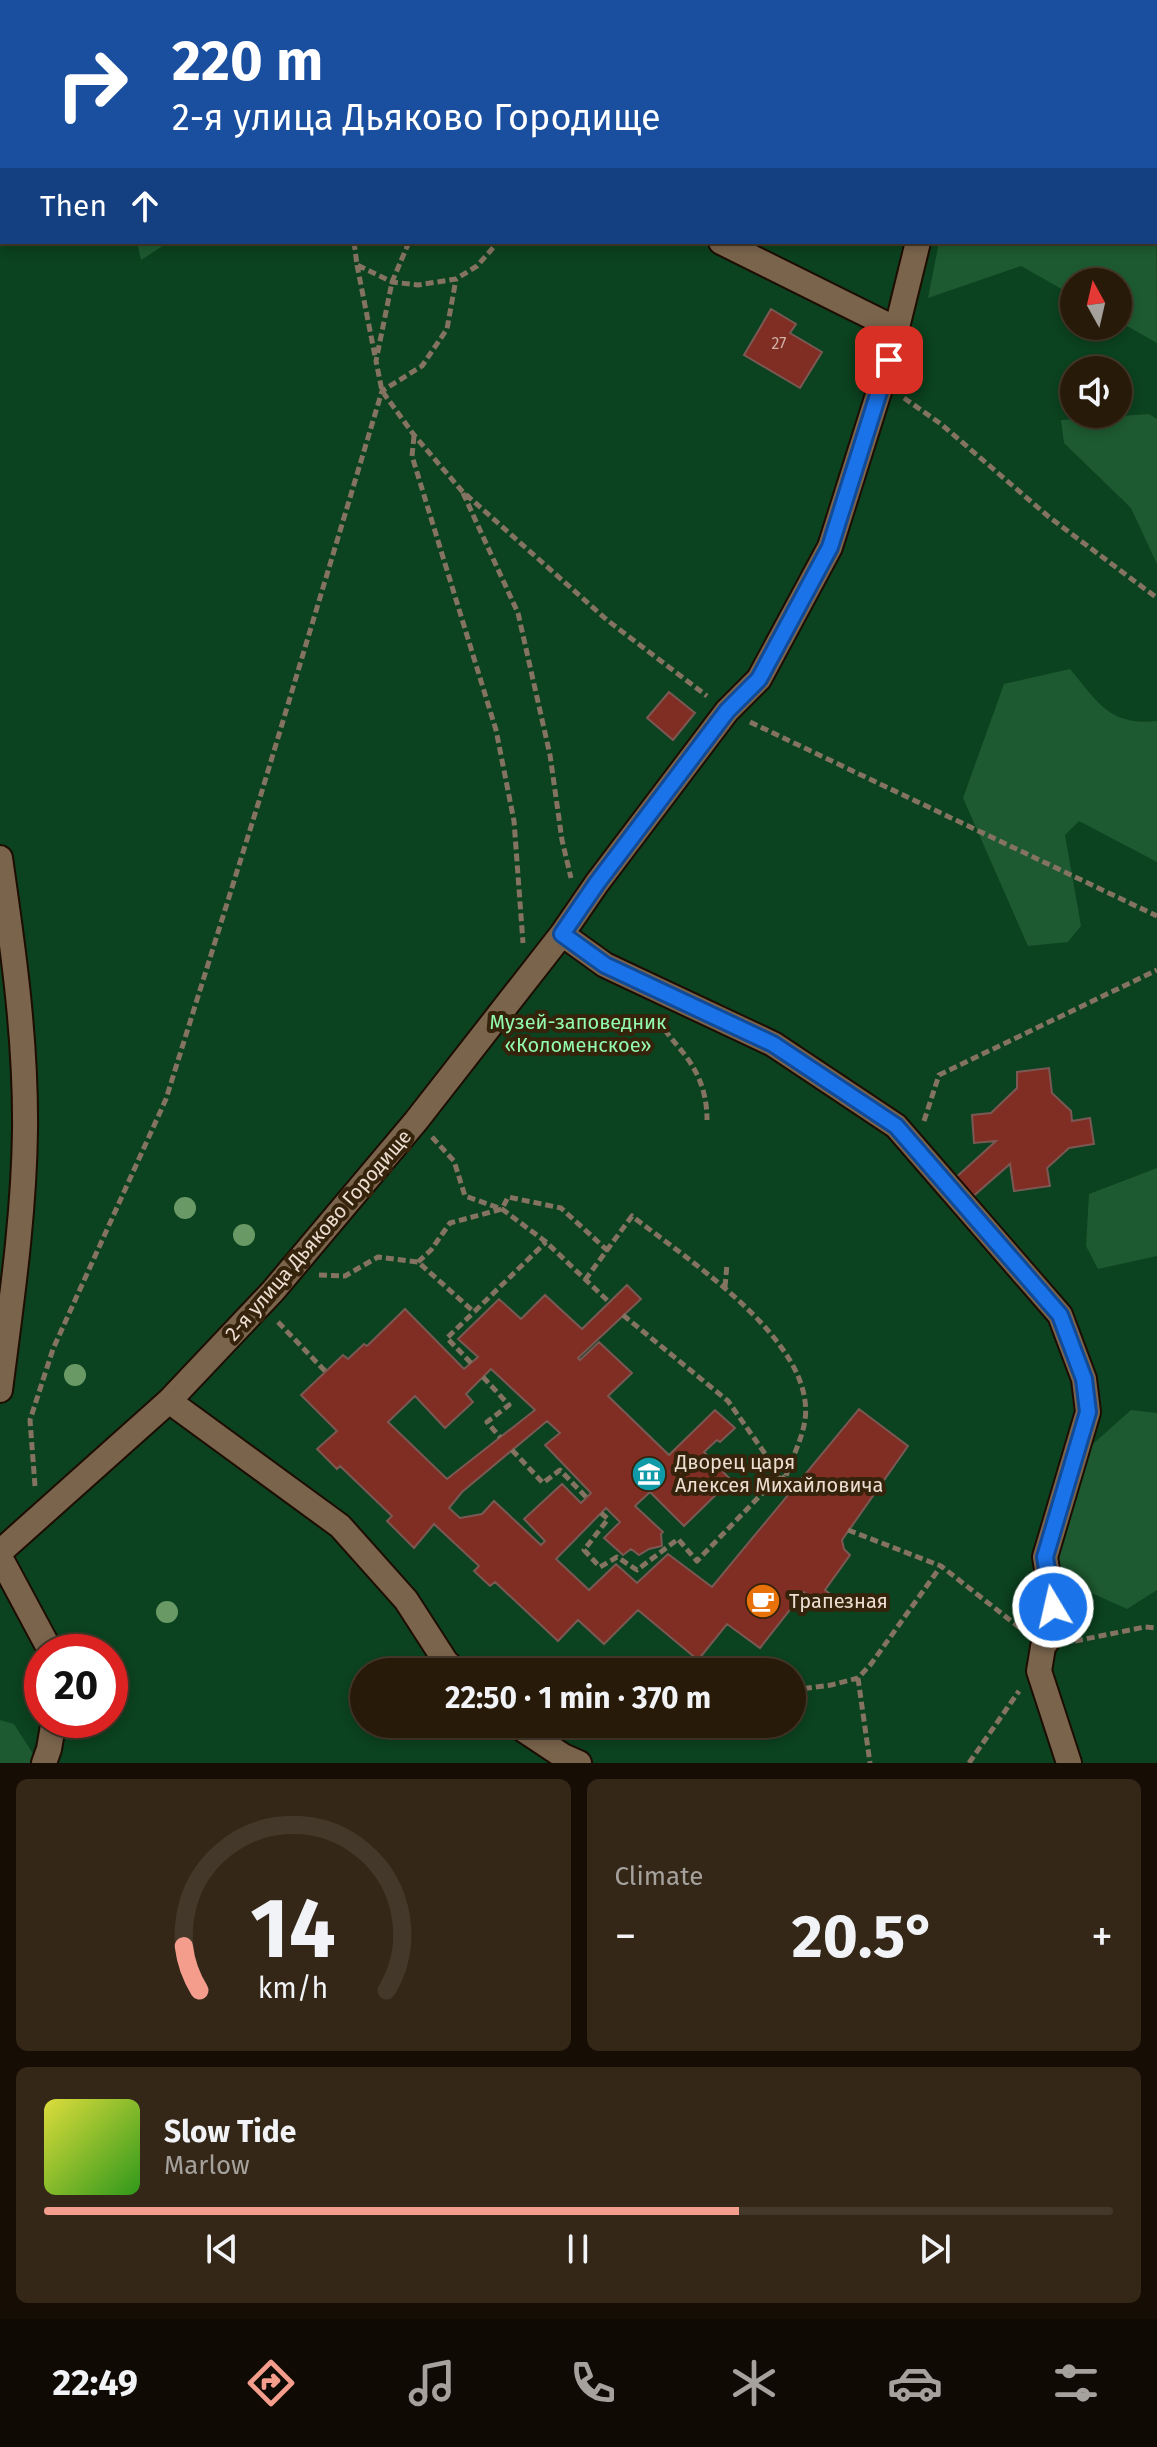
<!DOCTYPE html>
<meta charset="utf-8">
<style>
body{margin:0;font-family:"Fira Sans",sans-serif;background:#342717;color:#f1f3f6;height:100vh;display:flex;flex-direction:column;font-size:30px;white-space:nowrap}
*{box-sizing:border-box;margin:0}
p{font-size:26px;color:#a5a19c}
.icon{flex:none;width:44px;height:44px;fill:none;stroke:currentColor;stroke-width:2;stroke-linecap:round;stroke-linejoin:round}
.map{position:relative;height:1763px;overflow:hidden}
.side{display:flex;flex-direction:column;gap:16px;padding:16px;background:#160e05;flex:1}
.side>*{flex:none}
.top-card{position:absolute;left:0px;top:0px;width:1158px;height:244px;box-shadow:0 4px 12px #0003,0 0 0 2px #44382a;background:#1a4fa0;color:#fff;overflow:hidden}
.needle{width:52px;rotate:352deg}
.controls{position:absolute;left:1060px;top:268px;display:grid;gap:16px}
.controls a{display:grid;place-items:center;width:72px;height:72px;border-radius:50%;background:#281a09;box-shadow:0 4px 12px #0003,0 0 0 2px #44382a;font-size:40px}
.speed{position:absolute;left:24px;top:1634px;display:flex;gap:16px;font-size:40px;font-weight:700;text-align:center}
.speed>*{display:grid;place-content:center;width:104px;height:104px;border-radius:50%;background:#281a09;box-shadow:0 4px 12px #0003,0 0 0 2px #44382a;line-height:1}
.speed .limit{border:12px solid #d22;background:#fff;color:#111}
.pin{position:absolute;display:grid;place-items:center;width:68px;height:68px;color:#fff;margin:-34px;border-radius:16px;box-shadow:0 4px 12px #0006}
.me{position:absolute;width:88px;margin:-44px;rotate:351deg;stroke-linejoin:round;filter:drop-shadow(0 0 6px #0008)}
.turn{display:flex;align-items:center;gap:28px;height:168px;padding:0 40px;font-size:36px}
.turn .icon{width:104px;height:104px;stroke-width:2.5}
.turn b{display:block;font-size:56px;line-height:68px}
.then{display:flex;align-items:center;height:76px;padding:0 40px;background:#0003;gap:16px;font-size:30px}
.big{font-size:60px;font-weight:700;line-height:1.1}
.side .widget{flex:1;display:flex;flex-direction:column;justify-content:center;gap:12px;min-width:0;padding:0 28px;border-radius:12px;background:#342717}
.side .dial{align-items:center;gap:0}
.dial svg{height:208px;overflow:visible;fill:none;stroke:#44382a;stroke-width:7;stroke-linecap:round;text-anchor:middle}
.dial text{fill:#f1f3f6;stroke:none}
.song{display:flex;align-items:center;gap:24px}
.cover{width:96px;height:96px;border-radius:12px;background:linear-gradient(135deg,hsl(60 70% 55%),hsl(110 70% 35%))}
.played{height:8px;border-radius:4px;background:linear-gradient(90deg,#f49d8c 65%,#44382a 65%)}
.keys{display:flex;justify-content:space-around;direction:ltr}
.heat{display:flex;justify-content:space-between;align-items:center;font-size:44px;direction:ltr}
.side .tiles{flex:1;display:grid;gap:16px;grid-template-columns:1fr 1fr}
.widget:last-child{grid-column:span 2}
.trip{position:absolute;left:350px;top:1658px;width:456px;height:80px;border-radius:40px;background:#281a09;box-shadow:0 4px 12px #0003,0 0 0 2px #44382a;font-weight:700;line-height:80px;text-align:center}
.tab-bar{display:flex;height:128px;justify-content:space-around;align-items:center;background:#100a04;color:#a5a19c}
.tab-bar .icon{width:56px;height:56px}
.tab-bar .on{color:#f49d8c}
.tab-bar b{font-size:36px;color:#f1f3f6}
.map>svg:first-child{display:block}
.green{fill:#0b421f;fill-rule:evenodd}
.forest{fill:#1d5a31}
.building{fill:#802e24;stroke:#7a5853;stroke-width:2;fill-rule:evenodd}
.lines{fill:none;stroke-linecap:round;stroke-linejoin:round}
.minor-casing{stroke:#1d0c00;stroke-width:28}
.path{stroke:#847361;stroke-width:5;stroke-dasharray:8 4;stroke-linecap:butt}
.minor{stroke:#7a644c;stroke-width:24}
.tree{fill:#699a65}
.route-casing{stroke:#114b97;stroke-width:20}
.route{stroke:#1a73e8;stroke-width:14}
.labels{text-anchor:middle;stroke-width:8;stroke-linejoin:round;paint-order:stroke}
.number-label{font-size:16px;fill:#d0b2a6}
.park-label{font-size:20px;fill:#92fbad;stroke:#36230c}
.street-label{font-size:20px;fill:#ebded1;stroke:#36230c}
.poi-label{font-size:20px;fill:#ebded1;stroke:#36230c;text-anchor:start}
</style>
<div class="map">
<svg width="1157" height="1763" viewBox="0 0 1157 1763">
<rect width="100%" height="100%" fill="#36230c"/>
<path class="green" d="M0,0h1157v1763h-1157zM2,2h1154v240h-1154zM1074,282h44v44h-44zM1074,370h44v44h-44zM42,1652h68v68h-68zM364,1672h428v52h-428z"/>
<path class="forest" d="M759,0h220l2,2h-218z
M1156,166l1,177 -39,-22v-39h-44v14l-53,-30 -93,32 11,-56h217z
M137,242h32l-28,18z
M1149,414l8,5v145l-26,-56 -67,-65 -3,-23z
M1070,669c28,33 39,57 87,52v141l-78,-41 -14,14 16,91 -13,16 -40,4 -65,-148 41,-114z
M1157,1168v88l-59,13 -12,-23 3,-52z
M1131,1410l26,3v177l-30,19 -75,-34 32,-123z
M0,1720l14,4 25,39h-39z"/>
<path class="building" d="M771,309l25,15 -6,9 32,19 -22,36 -56,-33z
M874,325l11,4 -7,18 -11,-5z
M669,692l26,21 -22,27 -26,-22z
M1049,1068l3,25 19,18 1,10 18,-3 4,26 -25,4 -22,20 3,18 -36,5 -4,-27 -40,35 -17,-19 43,-39 -22,2 -2,-28 19,-2 26,-25v-16z
M627,1285l14,14 -63,59 2,2 19,-18 33,31 -24,23 61,59 46,-45 20,18 -15,14 -3,-2 -13,12 27,28 -47,46 -34,-34 -15,14 28,26 -2,2 1,12 -13,3 -10,6 -8,-6 -8,6 -19,-17 16,-16 -14,-14 -50,51 33,31 27,-26 21,19 31,-29 44,33 147,-178 49,37 -66,94 2,9 6,6 -25,35 8,6 -2,3 3,2 -6,8 -24,-17 -44,56 -33,-24 -29,36 -60,-50 -34,34 -26,-24 -20,21 -63,-59 -5,4 -16,-15 5,-5 -45,-42 -20,24 -27,-27 5,-5 -52,-50 -3,3 -20,-20 20,-18 -36,-36 42,-40 5,4 16,-15 3,2 38,-37 59,60 14,-12 -20,-18 41,-40 22,20 24,-24 37,34zM491,1369l44,41 -88,69 -59,-57 27,-26 30,32 28,-26 -7,-8zM547,1421l13,12 -15,12 46,48 -10,10 -19,-19 -38,35 21,22 -4,4 -47,-44 -12,13 -22,4 -11,-10 13,-16z"/>
<g class="lines">
<g class="minor-casing">
<path id="minor" d="M721,242l175,87
M0,858c13,90 26,180 25,272 -1,87 -14,174 -25,260
M562,934l43,31 168,79 123,82 164,189 24,64 4,33 -43,145 8,50 -1,27 -9,13 -4,24 30,92
M169,1401l171,125 66,74 40,62 11,10
M0,1552l169,-151 104,-110 143,-170 146,-187 35,-51 130,-172 32,-32 71,-132 59,-187 29,-118
M0,1557l51,95
M515,1724l48,32 16,7
M44,1763l5,-14 5,-29"/>
</g>
<path class="path" d="M320,0v2
M1144,0l5,2
M472,2l1,-2
M649,2l1,-2
M976,2v-2
M1156,5h1
M1156,139h1
M354,242l3,23 35,17 26,3 38,-6 21,-13 21,-24
M409,242l-17,40 -16,79 6,30 32,44 48,56 145,129 100,76
M357,265l18,91
M904,398l37,26 108,93 108,81
M414,436l-2,20 84,274 18,91 9,122
M463,493l55,120 32,142 12,85 9,38
M750,722l407,194
M659,1019c6,14 17,24 26,36 15,20 22,40 22,65
M924,1121l15,-46 218,-105
M432,1137l22,24 11,35 37,13 44,33 63,60
M418,1262l13,-12 19,-27 52,-14 6,-12 53,11 47,43
M319,1275l26,1 33,-19 40,5 56,50 72,-70
M585,1280l47,-64c54,43 184,125 173,204 -3,20 -14,40 -20,59
M725,1287l2,-23
M623,1315l105,86 52,74 15,12
M278,1322l48,50
M471,1363l-24,-25 27,-26
M483,1377l26,28 -22,17 13,15
M512,1450l31,33 17,-13 27,28
M35,1486l-5,-66 23,-71 113,-250 93,-298 123,-410 40,-25 25,-37 9,-50
M601,1513l7,6 -24,31 16,17 17,-10 20,13 41,-31 19,22 83,-86
M848,1530l93,36 83,65
M1075,1641l70,-14 12,1
M667,1672l28,-5 11,5
M858,1678l12,85
M792,1690l39,-5 27,-7 13,-14 70,-98
M585,1737l14,-13
M969,1763l50,-72"/>
<use href="#minor" class="minor"/>
</g>
<g class="tree">
<circle cx="185" cy="1208" r="11"/>
<circle cx="244" cy="1235" r="11"/>
<circle cx="75" cy="1375" r="11"/>
<circle cx="167" cy="1612" r="11"/>
</g>
<g class="lines">
<g class="route-casing">
<path id="route" d="M889,360l-59,187 -71,132 -32,32 -130,172 -35,51 43,31 168,79 123,82 164,189 24,64 4,33 -43,145 8,50"/>
</g>
<use href="#route" class="route"/>
</g>
<defs>
<g id="museum-disc" transform="scale(1.8)"><circle r="9.5" fill="#0f9aa8" stroke="#36230c"/><path d="M0-6L6-3V-2H-6V-3ZM-5-1h2V3h-2ZM-1-1h2V3h-2ZM3-1h2V3H3ZM-6 4H6V6H-6Z" fill="#fff"/></g>
<g id="cafe-disc" transform="scale(1.8)"><circle r="9.5" fill="#e8710a" stroke="#36230c"/><path d="M-5.5-4.5H6V0H3Q3 3.5 0 3.5H-2.5Q-5.5 3.5-5.5 0ZM3-3.2v2h1.7v-2ZM-6 4.5H4V6H-6Z" fill="#fff"/></g>
</defs>
<g fill-rule="evenodd">
<use href="#museum-disc" x="649" y="1474"/>
<use href="#cafe-disc" x="763" y="1601"/>
</g>
<g class="labels">
<g class="number-label">
<text x="779" y="349">27</text>
</g>
<g class="park-label">
<text x="578" y="1029">Музей-заповедник<tspan x="578" dy="23">«Коломенское»</tspan></text>
</g>
<g class="street-label">
<text transform="translate(318 1235) rotate(-49)" y="7">2-я улица Дьяково Городище</text>
</g>
<g class="poi-label">
<text x="675" y="1469">Дворец царя<tspan x="675" dy="23">Алексея Михайловича</tspan></text>
<text x="789" y="1608">Трапезная</text>
</g>
</g>
</svg>
<div class="controls">
<a><svg class="needle" viewBox="-14 -14 28 28"><path d="M0-13l5 13h-10z" fill="#e53935"/><path d="M0 13l5-13h-10z" fill="#a5a19c"/></svg></a>
<a><svg class="icon" aria-label="sound" viewBox="0 0 24 24"><path d="M4 9h4l5-4v14l-5-4H4zM17 9q2 3 0 6"/></svg></a>
</div>
<div class="speed"><div class="limit">20</div></div>
<div class="pin" style="left:889px;top:360px;background:#d93025"><svg class="icon" aria-label="arrive" viewBox="0 0 24 24"><path d="M6 21V4h12l-3 4 3 4H6"/></svg></div>
<svg class="me" style="left:1053px;top:1607px" viewBox="-20 -20 40 40"><circle r="17" fill="#1a73e8" stroke="#fff" stroke-width="3"/><path d="M0-11L8 9 0 5-8 9z" fill="#fff"/></svg>
<div class="trip">22:50 · 1 min · 370 m</div>
<div class="top-card">
<div class="turn"><svg class="icon" aria-label="right" viewBox="0 0 24 24"><path d="M7 20v-9h11M14 6l5 5-5 5"/></svg><div><b>220 m</b>2-я улица Дьяково Городище</div></div>
<div class="then">Then<svg class="icon" aria-label="ahead" viewBox="0 0 24 24"><path d="M12 20V5M6 11l6-6 6 6"/></svg></div>
</div>
</div>
<section class="side">
<div class="tiles">
<div class="widget dial"><svg viewBox="0 0 100 80">
<path d="M14 69A42 42 0 1 1 86 69"/>
<path d="M14 69A42 42 0 0 1 8 52" stroke="#f49d8c"/>
<text x="50" y="56" font-size="32" font-weight="700">14</text>
<text x="50" y="72" font-size="11">km/h</text>
</svg></div>
<div class="widget"><p>Climate</p>
<div class="heat"><a>−</a><b class="big">20.5°</b><a>+</a></div>
</div>
<div class="widget">
<div class="song"><i class="cover"></i><div><b>Slow Tide</b><p>Marlow</p></div></div>
<div class="played"></div>
<div class="keys"><svg class="icon" aria-label="previous" viewBox="0 0 24 24"><path d="M18 5L8 12l10 7zM5 5v14"/></svg><svg class="icon" aria-label="pause" viewBox="0 0 24 24"><path d="M8 5v14M16 5v14"/></svg><svg class="icon" aria-label="next" viewBox="0 0 24 24"><path d="M6 5l10 7-10 7zM19 5v14"/></svg></div>
</div>
</div>
</section>
<nav class="tab-bar">
<b>22:49</b>
<svg class="icon on" aria-label="directions" viewBox="0 0 24 24"><path d="M12 3l9 9-9 9-9-9zM9 14v-3h6M13 9l2 2-2 2"/></svg>
<svg class="icon" aria-label="music" viewBox="0 0 24 24"><path d="M9 18V5l10-2v13"/><circle cx="6" cy="18" r="3"/><circle cx="16" cy="16" r="3"/></svg>
<svg class="icon" aria-label="phone" viewBox="0 0 24 24"><path d="M5 4h4l2 5-3 2q2 4 5 5l2-3 5 2v4C11 20 4 13 5 4z"/></svg>
<svg class="icon" aria-label="climate" viewBox="0 0 24 24"><path d="M12 3v18M4 7l16 10M4 17L20 7"/></svg>
<svg class="icon" aria-label="car" viewBox="0 0 24 24"><path d="M5 17H2v-5l4-1 3-4h7l3 4 3 1v5h-3M9 17h6M6 11h13"/><circle cx="7" cy="17" r="2"/><circle cx="17" cy="17" r="2"/></svg>
<svg class="icon" aria-label="filters" viewBox="0 0 24 24"><path d="M4 7h16M4 17h16"/><circle cx="9" cy="7" r="2"/><circle cx="15" cy="17" r="2"/></svg>
</nav>
